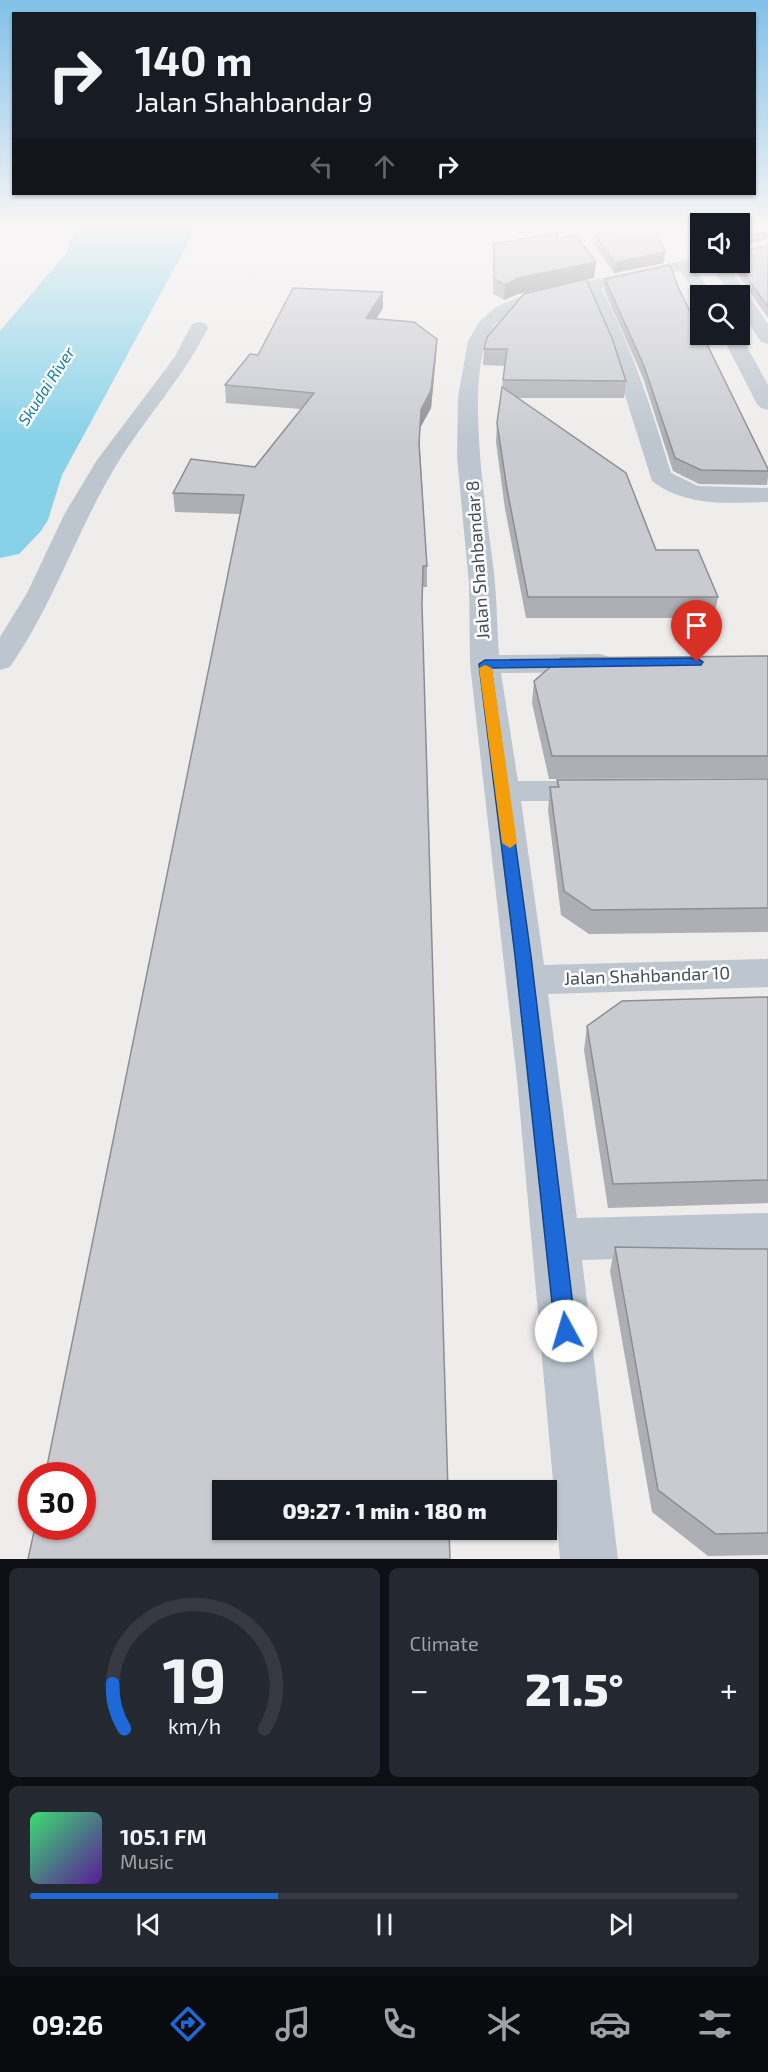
<!DOCTYPE html>
<meta charset="utf-8">
<style>
body{margin:0;font-family:"Exo 2",sans-serif;background:#242831;color:#f1f3f6;height:100vh;display:flex;flex-direction:column;font-size:22px;white-space:nowrap}
*{box-sizing:border-box;margin:0}
p{font-size:20px;color:#9ea1a6}
.icon{flex:none;width:33px;height:33px;fill:none;stroke:currentColor;stroke-width:2;stroke-linecap:round;stroke-linejoin:round}
.map{position:relative;height:1559px;overflow:hidden}
.sheet{display:flex;flex-direction:column;gap:9px;padding:9px;background:#0d0f14;flex:1}
.sheet>*{flex:none}
.hud{position:absolute;left:12px;top:12px;width:744px;height:183px;border-radius:0px;box-shadow:0 2px 4px #0004;background:#171b24;color:#f1f3f6;overflow:hidden}
.fabs{position:absolute;left:690px;top:213px;display:grid;gap:12px}
.fabs a{display:grid;place-items:center;width:60px;height:60px;border-radius:0px;background:#171b24;box-shadow:0 2px 4px #0004;font-size:30px}
.speed{position:absolute;left:18px;top:1462px;display:flex;gap:12px;font-size:30px;font-weight:700;text-align:center}
.speed>*{display:grid;place-content:center;width:78px;height:78px;border-radius:50%;background:#171b24;box-shadow:0 2px 4px #0004;line-height:1}
.speed .limit{border:9px solid #d22;background:#fff;color:#111}
.pin{position:absolute;display:grid;place-items:center;width:51px;height:51px;color:#fff;margin:-62px -26px;border-radius:50% 50% 50% 0;rotate:-45deg;box-shadow:0 0 6px #0007}
.pin .icon{rotate:45deg}
.me{position:absolute;width:66px;margin:-33px;rotate:354deg;stroke-linejoin:round;filter:drop-shadow(0 0 4px #0008)}
.turn{display:flex;align-items:center;gap:21px;height:126px;padding:0 24px;font-size:27px}
.turn .icon{width:78px;height:78px;stroke-width:2.5}
.turn b{display:block;font-size:42px;line-height:51px}
.lanes{display:flex;align-items:center;height:57px;padding:0 24px;background:#0003;justify-content:center;gap:30px;direction:ltr}
.lanes .off{opacity:.35}
.big{font-size:45px;font-weight:800;line-height:1.1}
.sheet .tile{flex:1;display:flex;flex-direction:column;justify-content:center;gap:9px;min-width:0;padding:0 21px;border-radius:9px;background:#242831}
.sheet .dial{align-items:center;gap:0}
.dial svg{height:156px;overflow:visible;fill:none;stroke:#363941;stroke-width:7;stroke-linecap:round;text-anchor:middle}
.dial text{fill:#f1f3f6;stroke:none}
.song{display:flex;align-items:center;gap:18px}
.cover{width:72px;height:72px;border-radius:9px;background:linear-gradient(135deg,hsl(140 70% 55%),hsl(270 70% 35%))}
.played{height:6px;border-radius:3px;background:linear-gradient(90deg,#1d69d8 35%,#363941 35%)}
.keys{display:flex;justify-content:space-around;direction:ltr}
.heat{display:flex;justify-content:space-between;align-items:center;font-size:33px;direction:ltr}
.sheet .tiles{flex:1;display:grid;gap:9px;grid-template-columns:1fr 1fr}
.tile:last-child{grid-column:span 2}
.trip{position:absolute;left:212px;top:1480px;width:345px;height:60px;border-radius:0px;background:#171b24;box-shadow:0 2px 4px #0004;font-weight:800;line-height:60px;text-align:center}
.menu{display:flex;height:96px;justify-content:space-around;align-items:center;background:#090b0e;color:#9ea1a6}
.menu .icon{width:42px;height:42px}
.menu .active{color:#1d69d8}
.menu b{font-size:27px;color:#f1f3f6}
.map>svg:first-child{display:block}
.water{fill:#88d2e9}
.lines{fill:none;stroke-linecap:round;stroke-linejoin:round}
.river{fill:#88d2e9;fill-rule:evenodd}
.minor{fill:#bdc6cf;fill-rule:evenodd}
.wall{fill:#adafb4}
.shaded-wall{fill:#8d8e92}
.building{fill:#c9cbd1;stroke:#8d8e92;stroke-width:1.5}
.route{fill:#1d69d8;stroke:#13448c;stroke-width:1.5}
.slow{fill:#f59e0b}
.labels{text-anchor:middle;stroke-width:5;stroke-linejoin:round;paint-order:stroke}
.far-water-label{font-size:16px;font-style:italic;fill:#0f7fa2;stroke:#fff}
.street-label{font-size:18px;fill:#454f59;stroke:#fff}
</style>
<div class="map">
<svg width="768" height="1559" viewBox="0 0 768 1559">
<rect width="100%" height="100%" fill="#efecec"/>
<path class="water" d="M99,223h84l-11,16 -135,236 -15,45 -22,22v-185l85,-104 1,-11z"/>
<g class="lines">
<path class="river" d="M83,223h32l-12,19 -1,11 -5,7 -82,106 -15,4v-39l68,-80 1,-9z
M167,223h32l-137,252 -14,45 -7,11 -22,23 -19,4v-50l12,-33z"/>
<path class="minor" d="M700,257v5h8l-2,4 -12,2 19,28h-13v4l-20,-29 -79,17c31,59 51,122 70,185l27,13 70,2v14c-41,1 -82,5 -116,-21l-40,-127 -26,-62c-30,6 -68,9 -90,32 -36,40 -8,196 -2,249 3,27 3,55 5,82l101,-1 10,3 5,6 -5,6 -10,3 -99,1 17,108h76l12,3 5,7 -5,7 -12,3h-73l23,164 224,-6v28l-220,7 29,224 191,-5v42l-186,5 36,299h-58l-43,-480 -47,-415 -1,-80 -12,-127 1,-60 10,-56 11,-19 17,-15 28,-12z
M709,262h17l42,62v20l-7,-2 -21,-33v-13h-9z
M199,322l7,2 2,4c-26,52 -65,92 -94,141 -38,64 -61,136 -104,198l-10,3v-33l27,-44 38,-80 32,-53 77,-102 18,-34z
M721,334h19l28,51v25l-7,-2 -4,-4z"/>
</g>
<path class="wall" d="M695,223h73v16l-28,-15h-40v7l-6,-6z
M595,235l69,28 -50,10 -20,-28z
M558,238l36,40 -8,1 40,102 -2,17h-106l138,152 62,47 -4,21h-188l-21,-109 -9,-67 1,-19 8,-57 -22,-1 1,-16 98,-69 -64,14 -14,6 -11,-6 1,-50z
M768,245v73l-39,-56h11l2,-10z
M605,279l73,8 90,182v8l-1,8 -68,-1 -26,-13 -30,-93 -39,-88z
M383,308l-7,11 61,20 -1,17 -5,52 -11,20v20l7,118v21h-4l-183,-73 -65,-2 -2,-19 82,-26 46,-58 -75,-6 -1,-18 33,-30z
M768,656v122l-219,1 -17,-76 2,-22z
M768,779v153l-179,2 -28,-19 -13,-105 2,-23h7v-7z
M768,997v206l-160,5 -24,-158 3,-24z
M615,1247l122,2h31v306l-60,1 -56,-44 -42,-241z"/>
<path class="shaded-wall" d="M768,231l-1,8 -27,7 1,-8z
M665,252l-1,11 -50,10 1,-10z
M596,262l-2,16 -76,16 -14,6 1,-15 13,-7z
M383,292v16l-17,26v-16z
M437,339l-1,17 -5,52 -11,20 1,-18z"/>
<path class="building" d="M654,223l11,29 -50,11 -20,-28z
M701,223h67v8l-27,7 -1,9v-23z
M557,233l1,5 18,-3 20,27 -78,16 -13,7 -11,-6v-35z
M768,245v62l-32,-45h4v-12l2,2z
M670,265l8,22 22,45v2h2l66,135v2l-67,-1 -26,-12 -31,-92 -39,-87z
M586,279l26,59 14,43 -123,-1 4,-31h-23l3,-12 37,-43z
M293,288l90,4 -17,26 48,4 23,17 -6,51 -10,20 -2,34 8,122h-4l-1,39 26,886h-226v39h227l1,29h-422l7,-32h47v-51h-37l199,-981 -71,-2 18,-34 64,8 59,-74 -89,-8 25,-31 8,1z
M502,387l124,86 30,77h42l20,47h-190l-21,-108 -10,-66z
M768,656v100h-216l-18,-75 27,-23z
M768,779v129l-176,2 -28,-19 -14,-104h9l-2,-7z
M768,997v183l-155,4 -26,-158 35,-25z
M615,1247l122,2h31v284l-52,1 -58,-44z"/>
<linearGradient id="sky" x2="0" y2="1"><stop stop-color="#81c0e8"/><stop offset="0.51" stop-color="#f8f6f6"/><stop offset="1" stop-color="#f8f6f6" stop-opacity="0"/></linearGradient>
<rect width="768" height="441" fill="url(#sky)"/>
<path class="route" d="M697,658l6,4 -2,3 -210,3 40,288 45,375 -3,7 -7,3 -7,-3 -4,-7 -40,-375 -36,-292 6,-4z"/>
<path class="slow" d="M485,665l7,3 25,175 -7,5 -8,-5 -23,-175z"/>
<g class="labels">
<g class="far-water-label">
<text transform="translate(46 386) rotate(-57)" y="6">Skudai River</text>
</g>
<g class="street-label">
<text transform="translate(478 560) rotate(-94)" y="6">Jalan Shahbandar 8</text>
<text transform="translate(647 976) rotate(-2)" y="6">Jalan Shahbandar 10</text>
</g>
</g>
</svg>
<div class="fabs">
<a><svg class="icon" aria-label="sound" viewBox="0 0 24 24"><path d="M4 9h4l5-4v14l-5-4H4zM17 9q2 3 0 6"/></svg></a>
<a><svg class="icon" aria-label="search" viewBox="0 0 24 24"><circle cx="10" cy="10" r="6"/><path d="M15 15l6 6"/></svg></a>
</div>
<div class="speed"><div class="limit">30</div></div>
<div class="pin" style="left:697px;top:662px;background:#d93025"><svg class="icon" aria-label="arrive" viewBox="0 0 24 24"><path d="M6 21V4h12l-3 4 3 4H6"/></svg></div>
<svg class="me" style="left:566px;top:1331px" viewBox="-20 -20 40 40"><circle r="19" fill="#fff"/><path d="M0-13L10 11 0 6-10 11z" fill="#1d69d8"/></svg>
<div class="trip">09:27 · 1 min · 180 m</div>
<div class="hud">
<div class="turn"><svg class="icon" aria-label="right" viewBox="0 0 24 24"><path d="M7 20v-9h11M14 6l5 5-5 5"/></svg><div><b>140 m</b>Jalan Shahbandar 9</div></div>
<div class="lanes"><svg class="icon off" aria-label="left" viewBox="0 0 24 24"><path d="M17 20v-9H6M10 6l-5 5 5 5"/></svg><svg class="icon off" aria-label="ahead" viewBox="0 0 24 24"><path d="M12 20V5M6 11l6-6 6 6"/></svg><svg class="icon" aria-label="right" viewBox="0 0 24 24"><path d="M7 20v-9h11M14 6l5 5-5 5"/></svg></div>
</div>
</div>
<section class="sheet">
<div class="tiles">
<div class="tile dial"><svg viewBox="0 0 100 80">
<path d="M14 69A42 42 0 1 1 86 69"/>
<path d="M14 69A42 42 0 0 1 8 46" stroke="#1d69d8"/>
<text x="50" y="56" font-size="32" font-weight="700">19</text>
<text x="50" y="72" font-size="11">km/h</text>
</svg></div>
<div class="tile"><p>Climate</p>
<div class="heat"><a>−</a><b class="big">21.5°</b><a>+</a></div>
</div>
<div class="tile">
<div class="song"><i class="cover"></i><div><b>105.1 FM</b><p>Music</p></div></div>
<div class="played"></div>
<div class="keys"><svg class="icon" aria-label="previous" viewBox="0 0 24 24"><path d="M18 5L8 12l10 7zM5 5v14"/></svg><svg class="icon" aria-label="pause" viewBox="0 0 24 24"><path d="M8 5v14M16 5v14"/></svg><svg class="icon" aria-label="next" viewBox="0 0 24 24"><path d="M6 5l10 7-10 7zM19 5v14"/></svg></div>
</div>
</div>
</section>
<nav class="menu">
<b>09:26</b>
<svg class="icon active" aria-label="directions" viewBox="0 0 24 24"><path d="M12 3l9 9-9 9-9-9zM9 14v-3h6M13 9l2 2-2 2"/></svg>
<svg class="icon" aria-label="music" viewBox="0 0 24 24"><path d="M9 18V5l10-2v13"/><circle cx="6" cy="18" r="3"/><circle cx="16" cy="16" r="3"/></svg>
<svg class="icon" aria-label="phone" viewBox="0 0 24 24"><path d="M5 4h4l2 5-3 2q2 4 5 5l2-3 5 2v4C11 20 4 13 5 4z"/></svg>
<svg class="icon" aria-label="climate" viewBox="0 0 24 24"><path d="M12 3v18M4 7l16 10M4 17L20 7"/></svg>
<svg class="icon" aria-label="car" viewBox="0 0 24 24"><path d="M5 17H2v-5l4-1 3-4h7l3 4 3 1v5h-3M9 17h6M6 11h13"/><circle cx="7" cy="17" r="2"/><circle cx="17" cy="17" r="2"/></svg>
<svg class="icon" aria-label="filters" viewBox="0 0 24 24"><path d="M4 7h16M4 17h16"/><circle cx="9" cy="7" r="2"/><circle cx="15" cy="17" r="2"/></svg>
</nav>
